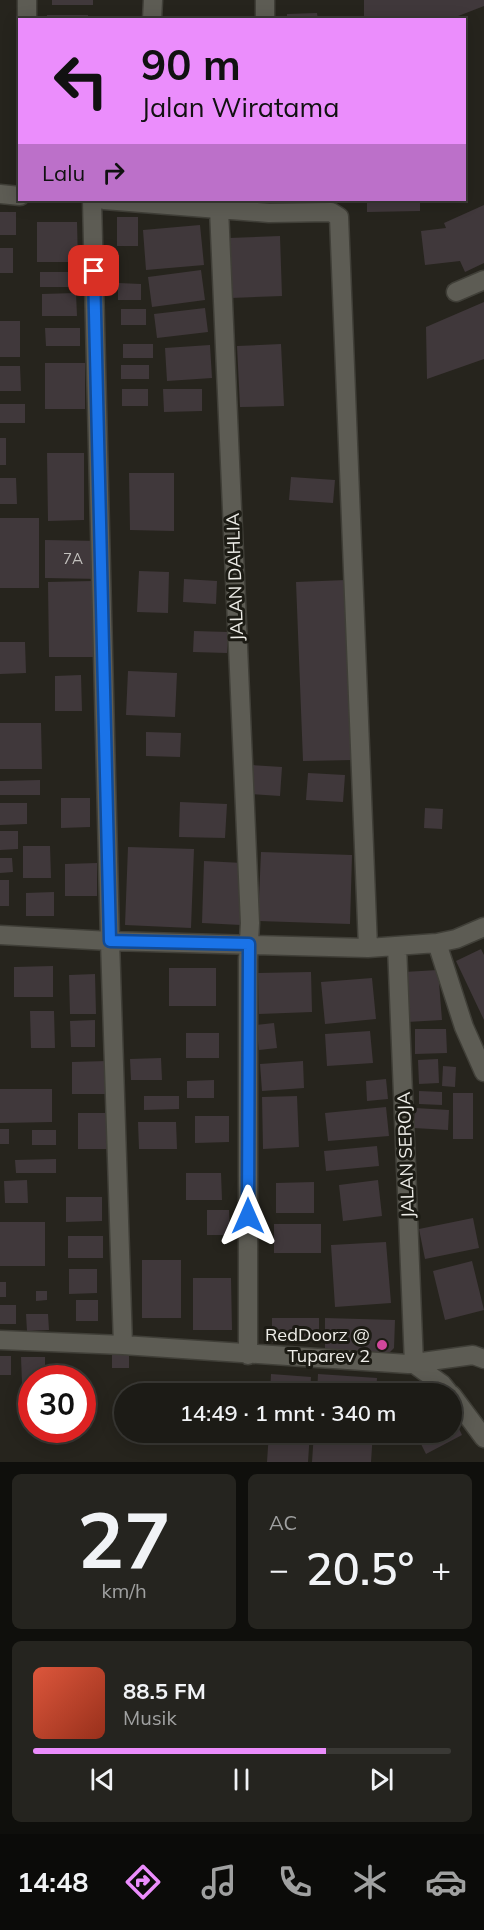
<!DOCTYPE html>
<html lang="id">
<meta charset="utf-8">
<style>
body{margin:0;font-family:Mulish,sans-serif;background:#25241f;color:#f1f3f6;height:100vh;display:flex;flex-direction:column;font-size:22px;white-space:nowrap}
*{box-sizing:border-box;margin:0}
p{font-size:20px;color:#a0a1a1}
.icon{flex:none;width:33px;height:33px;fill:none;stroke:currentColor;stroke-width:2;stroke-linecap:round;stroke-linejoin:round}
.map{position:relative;height:1462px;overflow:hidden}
.side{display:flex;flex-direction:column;gap:12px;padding:12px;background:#0f0f0c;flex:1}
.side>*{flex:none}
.top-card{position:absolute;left:18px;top:18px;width:448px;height:183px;border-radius:0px;box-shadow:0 3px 15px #0003,0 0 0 2px #3a3935;background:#eb8dfc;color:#111;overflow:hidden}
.speed{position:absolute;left:18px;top:1365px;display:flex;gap:12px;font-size:30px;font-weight:700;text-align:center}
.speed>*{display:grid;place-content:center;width:78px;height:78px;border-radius:50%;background:#1c1b16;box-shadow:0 3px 15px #0003,0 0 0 2px #3a3935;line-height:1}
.speed .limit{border:9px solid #d22;background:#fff;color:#111}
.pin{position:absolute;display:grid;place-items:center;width:51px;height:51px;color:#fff;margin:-26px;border-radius:12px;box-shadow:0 3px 9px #0006}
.me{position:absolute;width:66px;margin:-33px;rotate:0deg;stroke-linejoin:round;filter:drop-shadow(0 0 4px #0008)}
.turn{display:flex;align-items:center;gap:21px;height:126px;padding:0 24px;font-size:27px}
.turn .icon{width:78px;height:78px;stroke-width:2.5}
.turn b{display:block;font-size:42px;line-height:51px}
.then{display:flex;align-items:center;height:57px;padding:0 24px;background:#0003;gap:12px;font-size:22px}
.big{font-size:45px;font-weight:600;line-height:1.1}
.side .card{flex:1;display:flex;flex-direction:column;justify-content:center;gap:9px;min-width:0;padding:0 21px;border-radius:9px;background:#25241f}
.side .dial{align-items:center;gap:0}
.dial b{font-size:78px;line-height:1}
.song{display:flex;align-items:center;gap:18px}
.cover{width:72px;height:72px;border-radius:9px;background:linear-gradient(135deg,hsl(10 70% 55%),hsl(10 70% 35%))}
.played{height:6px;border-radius:3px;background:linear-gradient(90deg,#eb8dfc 70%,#3a3935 70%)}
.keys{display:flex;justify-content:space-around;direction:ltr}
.heat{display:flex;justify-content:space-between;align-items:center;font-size:33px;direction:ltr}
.side .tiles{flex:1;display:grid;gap:12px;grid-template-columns:1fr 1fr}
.card:last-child{grid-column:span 2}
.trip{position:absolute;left:114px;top:1383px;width:348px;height:60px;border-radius:30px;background:#1c1b16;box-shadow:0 3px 15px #0003,0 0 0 2px #3a3935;font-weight:600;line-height:60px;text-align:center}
.menu{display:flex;height:96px;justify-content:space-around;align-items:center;background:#0b0b09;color:#a0a1a1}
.menu .icon{width:42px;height:42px}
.menu .current{color:#eb8dfc}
.menu b{font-size:27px;color:#f1f3f6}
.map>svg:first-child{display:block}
.building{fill:#40383b}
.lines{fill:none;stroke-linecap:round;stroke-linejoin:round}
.minor-casing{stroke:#403f38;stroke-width:21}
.minor{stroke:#5d5c54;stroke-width:18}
.route-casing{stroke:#114b97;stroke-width:15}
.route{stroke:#1a73e8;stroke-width:10}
.hotel-dot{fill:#d1479c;stroke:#1c1b14;stroke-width:2}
.labels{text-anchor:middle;stroke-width:6;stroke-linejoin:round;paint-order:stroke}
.number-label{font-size:15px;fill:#c2c0bd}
.street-label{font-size:18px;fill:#eeede8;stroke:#1c1b14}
.poi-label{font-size:18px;fill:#eeede8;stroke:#1c1b14;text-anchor:end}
</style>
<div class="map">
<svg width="484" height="1462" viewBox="0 0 484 1462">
<rect width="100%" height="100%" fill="#26241d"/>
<path class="building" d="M52,0h41v5h-41z
M364,0h120v6l-36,14h-84z
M317,13l1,7h-31v-6z
M47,15h41v5h-41z
M367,200h53v11l-53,1z
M484,205v58l-19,9 -5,-11 -35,4 -4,-34 25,-3 -2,-5z
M0,212h16v23h-16z
M117,217h21v29h-21z
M37,222h40l1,40h-41z
M200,225l4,40 -58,5 -3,-40z
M280,236l2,60 -51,2 -2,-60z
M0,248h13v25h-13z
M201,270l4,30 -53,7 -4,-30z
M40,272h36v15h-36z
M118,283l23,1v16h-23z
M76,293l1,23h-35v-22z
M484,302v57l-57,20 -1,-52z
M205,308l3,24 -51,6 -3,-24z
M121,309h25v16h-25z
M0,321h20v36h-20z
M45,328h35v18h-34z
M123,344h30v14h-30z
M281,344l3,62 -44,1 -3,-61z
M210,345l2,33 -45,3 -2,-33z
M45,363h40v46h-40z
M121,365h28v14h-28z
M0,366h20l1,25h-21z
M122,389h26v17h-26z
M163,389h39v22l-38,1z
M0,404h25v19h-25z
M0,438h6v27h-6z
M47,453h37v67l-36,1z
M129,473h45v58l-44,-1z
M291,477l44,3 -2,23 -44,-3z
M0,478h16l1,26h-17z
M0,518h39v70h-39z
M45,540l56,1v38l-56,-1z
M139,571l30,1 -1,41 -31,-1z
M184,579l33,2 -1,23 -33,-2z
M346,580l7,180 -50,1 -7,-179z
M93,581l1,76h-45l-1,-75z
M194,631l34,1 -1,21 -34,-1z
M0,642h25l1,31 -26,1z
M128,671l49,2 -2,44 -49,-2z
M81,675l1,36h-27v-35z
M0,723h41l1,46h-42z
M146,732l35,1 -1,24 -34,-1z
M251,765l31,2 -2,29 -31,-2z
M308,773l37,2 -2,27 -37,-2z
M40,780v15h-40v-14z
M61,798h29v29l-29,1z
M180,802l47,2 -2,34 -46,-1z
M0,803h27v21l-27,1z
M425,808l18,1 -1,20 -18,-1z
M0,831h18v18l-18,1z
M23,846h27l1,32h-28z
M128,847l66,2 -3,79 -66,-3z
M261,852l91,3 -2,69 -92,-3z
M0,858h12l1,14 -13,1z
M204,861l39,2 -2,62 -39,-2z
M97,863v33h-32v-32z
M0,880h9v26h-9z
M54,892v24h-28v-23z
M481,949l3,6v65l-28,-59z
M53,966v31h-39v-30z
M169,968h47v38h-47z
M438,970l4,50 -35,2 -3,-50z
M311,972l1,40 -53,2 -1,-41z
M95,974l1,40h-26l-1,-39z
M372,978l4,41 -51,5 -4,-42z
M30,1011h24l1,37h-24z
M95,1020v27h-24l-1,-26z
M274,1023l3,25 -18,2 -3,-25z
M415,1029h31l1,24 -32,1z
M370,1031l3,32 -46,3 -2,-32z
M186,1033h33v25h-33z
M161,1058l1,22h-31l-1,-21z
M438,1059l1,24 -20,1 -1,-24z
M107,1061v33h-35v-32z
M303,1061l1,27 -42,3 -2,-27z
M443,1066l13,1 -1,20 -13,-1z
M386,1079l2,20 -21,2 -1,-20z
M214,1080v18h-27v-17z
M0,1089h52v33l-52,1z
M419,1091l23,1v13l-23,-1z
M453,1093h20v46h-20z
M144,1096h35v13l-35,1z
M297,1096l2,51 -36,2 -1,-52z
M386,1107l3,29 -61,5 -3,-28z
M415,1108l34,2 -1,20 -34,-2z
M78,1113h28l1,36h-29z
M195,1116h34v26l-34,1z
M138,1122h38l1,27h-38z
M0,1129h9v15h-9z
M32,1130h24v15h-24z
M377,1146l2,20 -53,5 -2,-20z
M56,1159v14h-40l-1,-13z
M186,1173h35l1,27h-36z
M27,1180l1,23h-23l-1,-22z
M378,1180l4,36 -39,5 -4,-36z
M314,1182v31h-38v-30z
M66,1197h36v24l-36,1z
M207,1210h22l1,25h-23z
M473,1218l6,30 -54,11 -6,-30z
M0,1222h45v44h-45z
M274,1224h47v29h-47z
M68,1236h35v22h-35z
M386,1242l5,61 -56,4 -4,-62z
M142,1260h39v58h-39z
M472,1261l12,49 -39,10 -12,-49z
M69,1269h28v24l-28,1z
M193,1278h38l1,52h-39z
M0,1282h6v15h-6z
M36,1291h11v9l-11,1z
M76,1300h22v21h-22z
M0,1305h16v19h-16z
M26,1314h22l1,16 -22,1z
M272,1318h47v24l-47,1z
M325,1318l70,2 -1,28 -4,4h-7v6l-58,-5z
M112,1355h17v13h-17z
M0,1356h11v19h-11z
M21,1357h24v21h-13v5h-10z
M271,1374l40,3 -1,17h-40z
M318,1374l59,4 -1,16h-59z
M452,1414l10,21 -36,19 -11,-22h37z
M269,1432h41l-2,30h-41z
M314,1432h59l-2,30h-59z"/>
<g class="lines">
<g class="minor-casing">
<path id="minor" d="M265,0v20
M27,20v-20
M152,20l1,-20
M0,194l20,2
M92,200l18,741 13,404
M104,200l165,13 62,-1 8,5 29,731
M219,209l31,714 -2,37v395
M456,292l28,-12
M0,935l110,6 258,7 69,-5 19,-4 28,-12
M437,943l27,84 20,45
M397,946l17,418
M0,1340l123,5 285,19 65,-9 11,4
M414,1364l28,20 8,10
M452,1395l32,43"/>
</g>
<use href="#minor" class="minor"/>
</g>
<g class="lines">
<g class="route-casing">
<path id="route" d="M94,271l16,670 139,3 -1,272"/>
</g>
<use href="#route" class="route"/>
</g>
<circle class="hotel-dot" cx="382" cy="1345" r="6"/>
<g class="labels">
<g class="number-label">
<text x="73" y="564">7A</text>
</g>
<g class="street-label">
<text transform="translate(235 577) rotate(-92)" y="6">JALAN DAHLIA</text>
<text transform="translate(406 1155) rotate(-92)" y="6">JALAN SEROJA</text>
</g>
<g class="poi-label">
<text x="370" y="1341">RedDoorz @<tspan x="370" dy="21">Tuparev 2</tspan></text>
</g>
</g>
</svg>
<div class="speed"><div class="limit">30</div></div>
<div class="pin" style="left:94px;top:271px;background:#d93025"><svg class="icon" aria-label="arrive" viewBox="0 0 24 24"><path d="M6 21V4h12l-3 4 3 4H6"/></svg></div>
<svg class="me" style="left:248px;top:1216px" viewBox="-20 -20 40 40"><path d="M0-17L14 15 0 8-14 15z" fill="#1a73e8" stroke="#fff" stroke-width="4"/></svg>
<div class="trip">14:49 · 1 mnt · 340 m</div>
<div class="top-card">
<div class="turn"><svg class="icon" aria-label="left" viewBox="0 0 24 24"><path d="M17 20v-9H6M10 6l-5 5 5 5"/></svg><div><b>90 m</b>Jalan Wiratama</div></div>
<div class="then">Lalu<svg class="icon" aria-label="right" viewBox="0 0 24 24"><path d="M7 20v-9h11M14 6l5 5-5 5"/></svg></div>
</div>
</div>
<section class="side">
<div class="tiles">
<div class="card dial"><b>27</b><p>km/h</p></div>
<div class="card"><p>AC</p>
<div class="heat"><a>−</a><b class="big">20.5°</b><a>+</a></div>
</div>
<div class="card">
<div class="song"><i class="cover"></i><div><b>88.5 FM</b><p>Musik</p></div></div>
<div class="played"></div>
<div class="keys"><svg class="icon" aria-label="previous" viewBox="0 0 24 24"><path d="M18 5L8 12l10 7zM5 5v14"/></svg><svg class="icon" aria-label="pause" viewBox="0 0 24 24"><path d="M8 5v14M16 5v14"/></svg><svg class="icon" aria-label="next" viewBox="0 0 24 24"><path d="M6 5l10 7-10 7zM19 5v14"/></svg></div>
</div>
</div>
</section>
<nav class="menu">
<b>14:48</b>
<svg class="icon current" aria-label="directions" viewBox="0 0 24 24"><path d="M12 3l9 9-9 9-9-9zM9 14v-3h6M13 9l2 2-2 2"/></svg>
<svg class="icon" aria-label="music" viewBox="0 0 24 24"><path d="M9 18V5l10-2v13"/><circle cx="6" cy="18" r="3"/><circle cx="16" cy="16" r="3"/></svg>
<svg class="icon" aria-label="phone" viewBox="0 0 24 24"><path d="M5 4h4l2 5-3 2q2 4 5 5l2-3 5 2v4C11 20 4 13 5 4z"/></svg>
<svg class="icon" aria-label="climate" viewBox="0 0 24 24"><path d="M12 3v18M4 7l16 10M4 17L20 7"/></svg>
<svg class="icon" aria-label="car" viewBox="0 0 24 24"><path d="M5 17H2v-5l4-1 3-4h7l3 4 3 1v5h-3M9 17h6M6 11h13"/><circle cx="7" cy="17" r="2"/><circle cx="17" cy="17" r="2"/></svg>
</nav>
